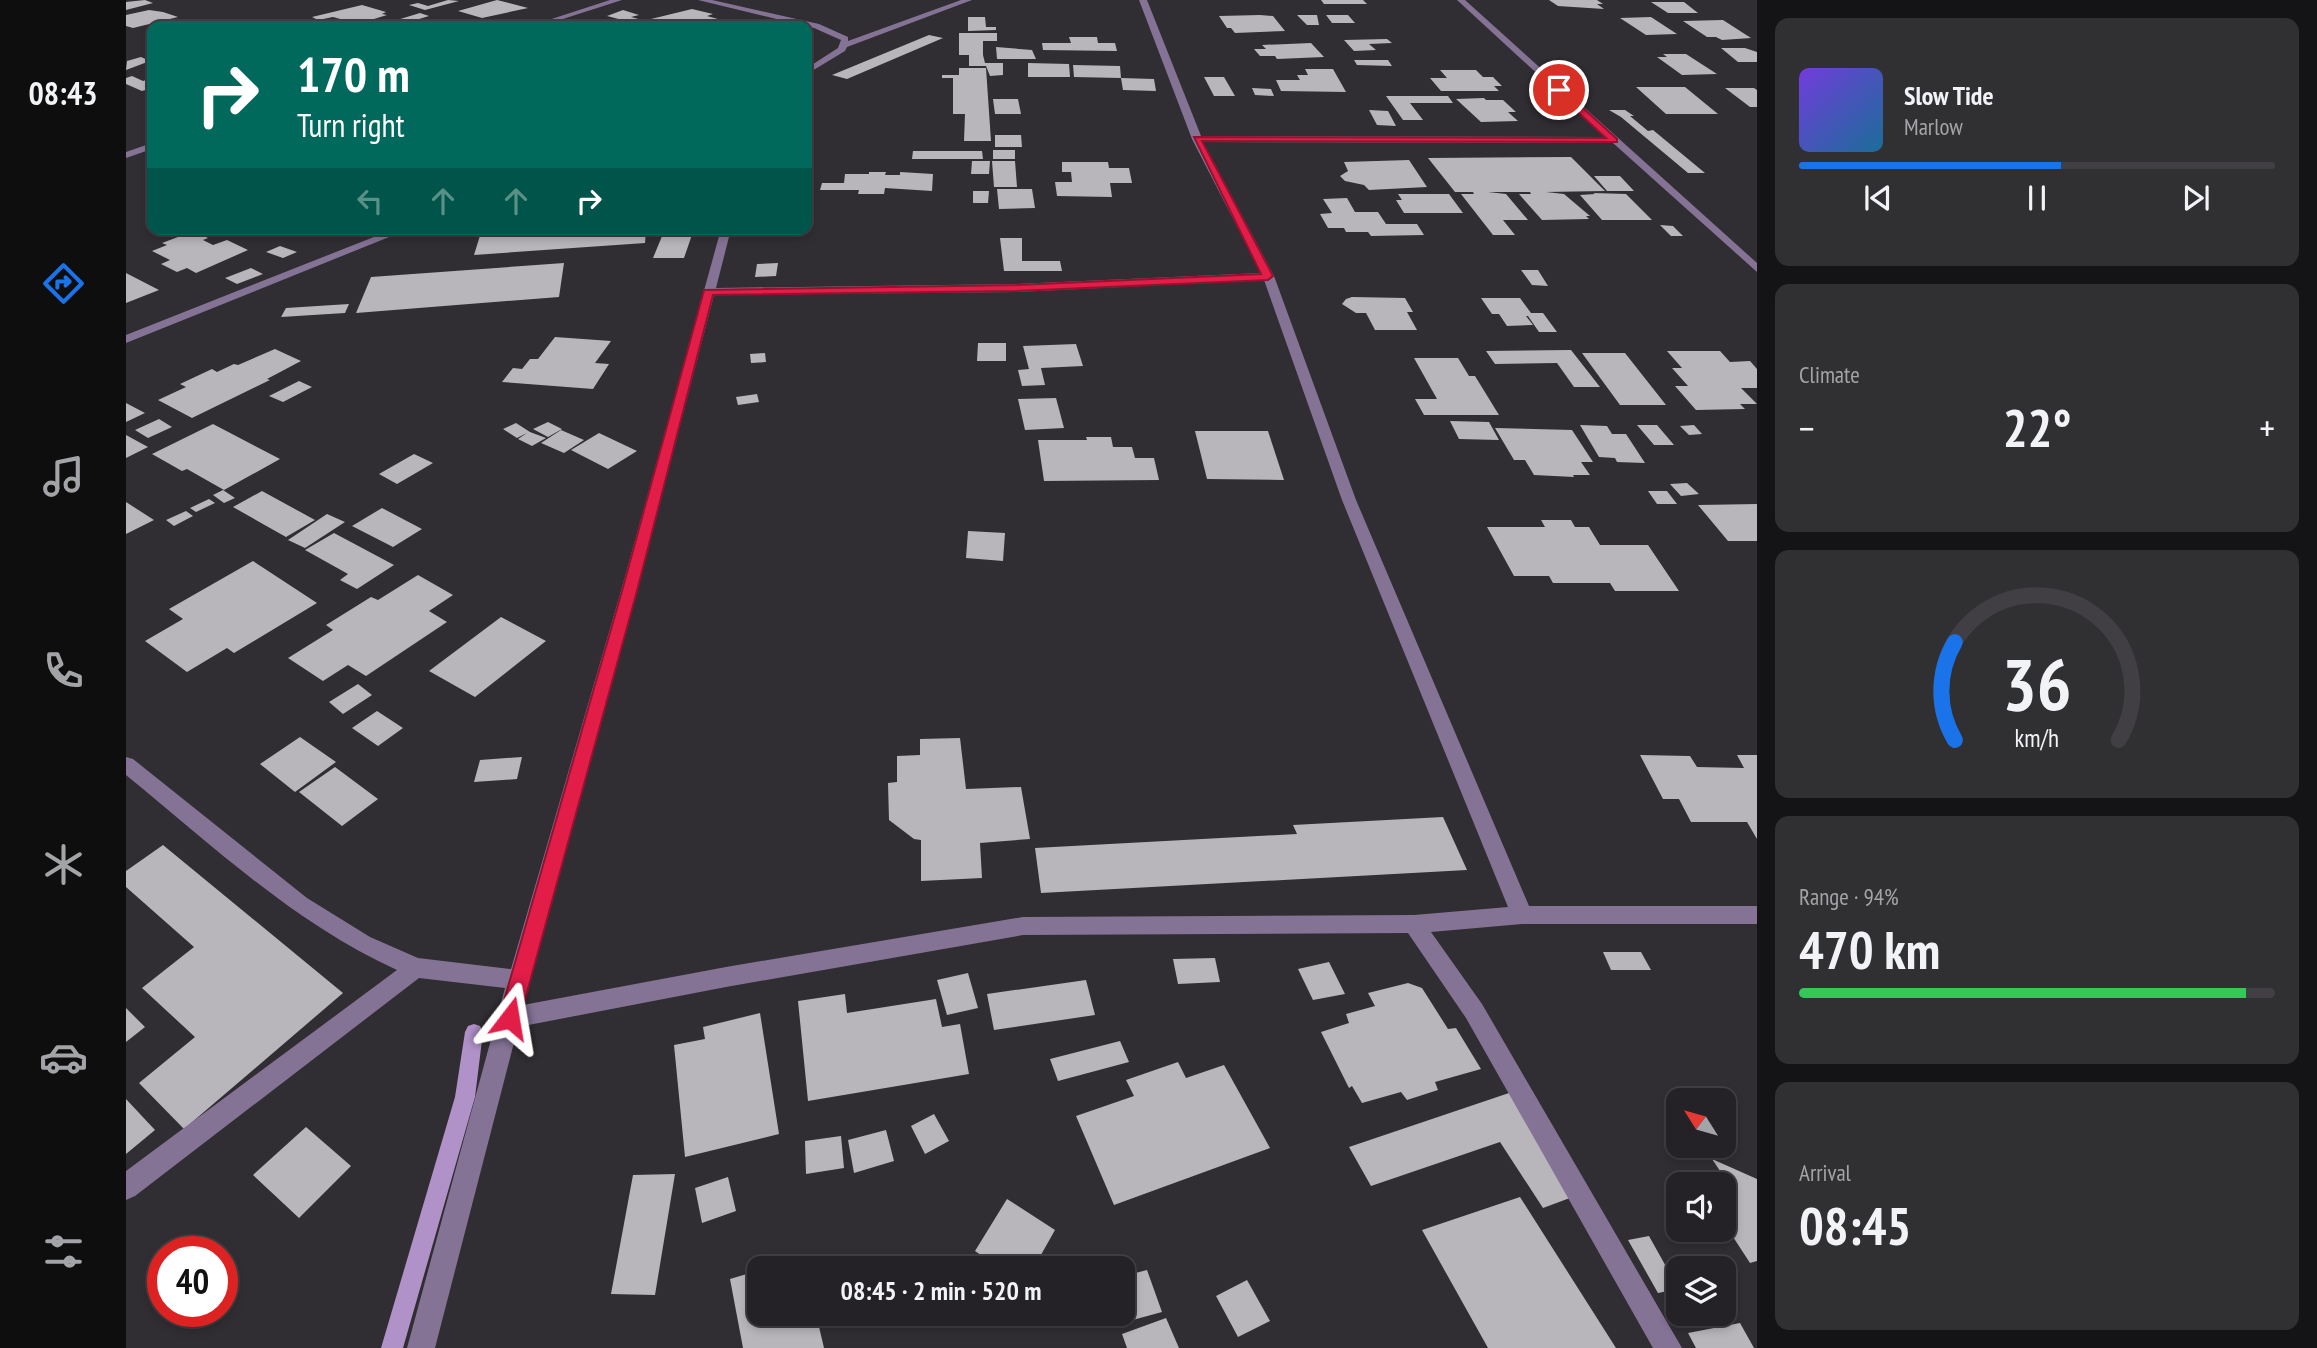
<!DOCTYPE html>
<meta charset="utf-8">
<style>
body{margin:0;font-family:"PT Sans Narrow",sans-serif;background:#302f32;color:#f1f3f6;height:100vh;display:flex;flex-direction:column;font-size:26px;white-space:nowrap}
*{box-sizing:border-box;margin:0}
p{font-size:23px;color:#a3a4a7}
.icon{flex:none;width:38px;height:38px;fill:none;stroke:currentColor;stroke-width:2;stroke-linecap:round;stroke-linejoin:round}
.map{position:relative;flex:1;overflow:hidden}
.side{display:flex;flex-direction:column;gap:18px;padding:18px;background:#141315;width:560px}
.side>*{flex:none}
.guide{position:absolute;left:21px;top:21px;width:665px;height:214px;border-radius:14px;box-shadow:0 4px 10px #0003,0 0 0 2px #413f43;background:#00695c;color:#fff;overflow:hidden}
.needle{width:46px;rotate:307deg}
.buttons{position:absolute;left:1540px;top:1088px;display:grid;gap:14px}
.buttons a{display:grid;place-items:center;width:70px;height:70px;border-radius:14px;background:#242226;box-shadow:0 4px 10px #0003,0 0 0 2px #413f43;font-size:35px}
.speed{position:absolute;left:21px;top:1236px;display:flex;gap:14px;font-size:35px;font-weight:700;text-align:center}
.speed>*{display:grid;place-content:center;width:91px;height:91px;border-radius:50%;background:#242226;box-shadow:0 4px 10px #0003,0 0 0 2px #413f43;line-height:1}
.speed .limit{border:10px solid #d22;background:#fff;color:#111}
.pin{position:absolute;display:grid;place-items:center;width:60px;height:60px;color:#fff;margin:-30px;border:4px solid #fff;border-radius:50%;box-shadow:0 2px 7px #0007}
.me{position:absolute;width:77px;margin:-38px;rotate:14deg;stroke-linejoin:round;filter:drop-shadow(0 0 5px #0008)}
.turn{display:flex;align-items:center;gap:24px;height:147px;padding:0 35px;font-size:32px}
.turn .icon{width:91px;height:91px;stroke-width:2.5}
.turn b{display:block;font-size:49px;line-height:60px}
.lanes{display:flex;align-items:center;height:66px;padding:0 35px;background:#0003;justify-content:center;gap:35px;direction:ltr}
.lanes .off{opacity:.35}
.big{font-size:52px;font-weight:800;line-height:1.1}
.side .tile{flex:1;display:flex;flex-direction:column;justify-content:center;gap:10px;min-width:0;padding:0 24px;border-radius:14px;background:#302f32}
.side .dial{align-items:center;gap:0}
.dial svg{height:182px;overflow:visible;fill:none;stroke:#413f43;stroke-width:7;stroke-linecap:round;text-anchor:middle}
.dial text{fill:#f1f3f6;stroke:none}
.song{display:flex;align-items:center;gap:21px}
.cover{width:84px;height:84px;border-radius:10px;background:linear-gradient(135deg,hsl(260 70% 55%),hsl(200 70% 35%))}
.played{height:7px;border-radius:4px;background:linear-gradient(90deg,#1a73e8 55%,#413f43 55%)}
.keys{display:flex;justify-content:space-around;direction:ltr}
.heat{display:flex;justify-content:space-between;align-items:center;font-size:38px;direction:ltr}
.charge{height:10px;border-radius:5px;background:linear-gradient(90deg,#34c759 94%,#413f43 0)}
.trip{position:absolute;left:621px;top:1256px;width:388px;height:70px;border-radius:14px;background:#242226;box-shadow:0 4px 10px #0003,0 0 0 2px #413f43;font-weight:800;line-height:70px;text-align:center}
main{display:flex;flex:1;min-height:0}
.tab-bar{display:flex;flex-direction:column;width:126px;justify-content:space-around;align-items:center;background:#0e0e0f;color:#a3a4a7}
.tab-bar .icon{width:49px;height:49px}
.tab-bar .selected{color:#1a73e8}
.tab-bar b{font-size:32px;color:#f1f3f6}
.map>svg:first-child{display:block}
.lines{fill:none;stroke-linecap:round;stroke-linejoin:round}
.stream{fill:#b091c8;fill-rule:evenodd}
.building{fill:#b9b6bb}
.minor{fill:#857396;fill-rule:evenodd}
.route{fill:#e11d48;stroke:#92132f;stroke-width:2}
</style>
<main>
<nav class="tab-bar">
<b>08:43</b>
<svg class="icon selected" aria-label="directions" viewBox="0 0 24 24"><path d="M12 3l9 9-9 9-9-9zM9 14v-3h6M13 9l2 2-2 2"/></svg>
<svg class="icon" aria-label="music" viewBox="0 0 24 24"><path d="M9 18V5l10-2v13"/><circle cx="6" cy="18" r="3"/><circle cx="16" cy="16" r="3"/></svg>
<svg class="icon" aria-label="phone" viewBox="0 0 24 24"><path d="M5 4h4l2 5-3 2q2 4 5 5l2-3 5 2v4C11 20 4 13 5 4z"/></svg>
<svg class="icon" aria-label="climate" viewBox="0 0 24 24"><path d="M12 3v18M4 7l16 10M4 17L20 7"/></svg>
<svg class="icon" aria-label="car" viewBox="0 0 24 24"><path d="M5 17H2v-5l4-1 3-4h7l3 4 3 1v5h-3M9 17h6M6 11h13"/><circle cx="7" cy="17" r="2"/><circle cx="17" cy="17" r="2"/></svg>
<svg class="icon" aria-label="filters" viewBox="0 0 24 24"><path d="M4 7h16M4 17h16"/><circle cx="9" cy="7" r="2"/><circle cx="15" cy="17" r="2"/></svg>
</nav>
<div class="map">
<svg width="1631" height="1348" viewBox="0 0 1631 1348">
<rect width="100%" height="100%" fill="#302e32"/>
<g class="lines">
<path class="stream" d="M348,1024l6,2 3,6 -8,65 -72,251h-22l74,-251 10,-65 3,-6z"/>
</g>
<path class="building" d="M19,0l8,3 -27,7v-8z
M322,0l11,1 -34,9 -16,-5 9,-2 10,3z
M371,0l31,8 -46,10 -24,-7z
M1195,0h42l4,4h-43z
M1423,0h48l6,4h-6l7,5 -46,-3z
M1525,2h33l14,11h-30z
M236,5l24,7 -4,2 5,1 -13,4 9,2 -17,5 -33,-9 -15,3 -6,-3z
M566,9l21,5 -6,2 18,5 -16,5h-30l-28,-7z
M23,10l14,2 15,5 -45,11 -7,-2v-11z
M497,10l16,5 -8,2 26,7 -12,2 -38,-10z
M294,13l9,3 -23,7 -9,-3z
M1134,15l13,1 12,15 -50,2 -4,-5h-4l-8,-12z
M1171,15h20l2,10h-12z
M1200,15h22l7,8h-23z
M842,17h17l1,10h10v3l-28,1z
M1525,17l26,17 -31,1 -26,-17z
M1597,20l28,18 -29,2 -6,-3h-9l-24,-16z
M833,33h38v8h-14v14l2,8h18v12l-13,1 -4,-10h-17v-11h-10z
M803,35l14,3 -96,41 -15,-4z
M943,37h28l1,6h17l2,8 -74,-1 -1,-7h29z
M1261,39l5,4 -23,1 7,6 -22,1 -10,-11z
M1185,43l13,14 -47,2 -2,-3h-15l-6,-7h12l-4,-4z
M870,47l36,3 4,9h-39z
M1595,48h24l12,4v10h-19z
M1537,54h23l31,20 -35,1 -25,-18h10z
M15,57l9,4 -24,9 1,-9z
M1228,60h34l4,6 -35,-1z
M902,63l41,1 1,13h-42z
M947,65l47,1 1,12 -47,-1z
M833,68h27l5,73h-27l1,-27h-12v-36h-11v-3h17z
M1179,69h28l13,23 -65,-1 -5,-11h24l-3,-5h11z
M1314,70h36l7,7h10l9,9h-8l5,5h-58l-11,-13h17z
M6,76l11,5 9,-3v10l-10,3 -16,-7v-6z
M1078,77h20l11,19h-21z
M995,78l33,1 2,12 -33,-1z
M1510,87h49l33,27h-52z
M1126,88l19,1 3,7 -19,-1z
M1599,88h29l3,2v17h-7z
M1260,96h62l5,7h-43l13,17h-20z
M1358,98l2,2h17l13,12h-8l10,9 -37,1 -25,-23z
M867,99h25l3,15h-26z
M1243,110l19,1 8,15 -19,-1z
M1483,110h16l9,6h-4l18,15 5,-1 52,43h-17l-67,-56z
M869,135h26l1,12h-27z
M867,150h22v9h-22z
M787,151h69l1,8h-71z
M1445,157l34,34 -59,1 18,2 26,22h-4l3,3 -47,1 -23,-26h12l-1,-2h-42l18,2 22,26h-25l12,15h-22l-32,-41h13l-1,-2h-18l-27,-34z
M1283,160l18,27 -58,3 -5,-5 -19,-4 -5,-5 8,-5 -4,-9z
M846,161h18l-1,13h-18z
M866,161h23l2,26h-23z
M936,162h46l1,6h20l3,15h-22l2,14 -55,-1 -2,-14h17l-1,-10h-9z
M743,172h17l-1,3h15v-3l33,2 -1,17 -47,-3 -1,6h-26l1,-4h-39l2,-7h22l1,-9h24z
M1468,176h26l14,15h-27z
M871,189h35l3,19 -36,1z
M847,191h16l-1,12h-15z
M1467,193l33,1 26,26h-50l-22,-25 15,-1z
M1272,194h51l14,19h-59l-8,-13h6z
M1221,198l8,14h23l8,12h31l7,11 -53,1 -3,-4h-22l-2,-4h-16l-8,-14 12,-1 -9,-14z
M1534,225l13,1 10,10h-12z
M312,229h24l-17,7 -12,-5z
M356,229h164l-1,14 -171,12z
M539,229h29l-10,29h-31z
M68,231l14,7 -5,2 10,5 14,-5 21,10 -52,23 -9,-5 -10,4 -16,-8 9,-4 -18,-9 15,-6 -5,-2z
M874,238h22v23h38l2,10h-58z
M154,246l17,6 -14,6 -17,-6z
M438,263l-5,34 -203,16 15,-36z
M652,263l-2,13 -21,1 2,-13z
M125,268l12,6 -26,10 -12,-6z
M1395,270h17l10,16 -16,-1z
M0,273l33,17 -33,13z
M1226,297l53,1 8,14h-6l10,18h-42l-9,-17h-10l-14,-9 4,-5z
M1355,298h39l11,15h12l14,19h-18l-11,-16h-2l7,9 -26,1 -8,-12h-7z
M223,304l-4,9 -64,4 5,-9z
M429,337l56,4 -16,22 14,1 -16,25 -91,-7 11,-14 9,1 8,-10h8z
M852,343h28v18h-29z
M950,344l7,22 -42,2 4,17 -23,1 -4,-16 11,-1 -6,-23z
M149,349l26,12 -34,18 3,1 -78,38 -34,-18 28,-13 -6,-3 32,-15 5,3 17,-8 4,1z
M1445,350l29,37h-26l-17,-24 -62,1 -9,-13z
M1541,351h53l10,11 20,-1 7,8v19h-16l16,16h-17l5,5 -49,1 -21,-24h13l-16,-18h10z
M639,353l1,9 -15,1 -1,-9z
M1456,353h43l41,52h-46z
M1288,358h44l11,18h6l24,39h-75l-9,-16h22z
M173,381l13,6 -29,15 -14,-6z
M631,394l2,8 -21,3 -2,-8z
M930,398l8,30 -39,2 -7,-31z
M0,403l19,10 -19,9z
M33,419l13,8 -24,11 -13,-8z
M1324,421l39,1 10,18 -40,-1z
M422,422l14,7 -14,8 -15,-8z
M390,423l14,9 16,6 -14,8 -14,-7 9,-6 -10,5 -14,-9z
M87,424l67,35 -56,31 -37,-21 -5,2 -30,-17z
M1454,425l27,1 5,8h14l19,29 -28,-1 -2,-4 -16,-1z
M1511,425h20l17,20h-20z
M1568,425l8,9 -13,1 -9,-9z
M1369,428l77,2 21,32h-12l9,13h-17l1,2 -40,-2 -9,-15h-11z
M435,430l23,10 -20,13 -23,-10z
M1069,431h73l16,49 -77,-1z
M473,433l38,18 -29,18 -37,-19z
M0,435l22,12 -22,11z
M960,437h25l2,10h19l3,11h19l5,22 -115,1 -6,-41h49z
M288,454l19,9 -36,21 -18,-10z
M1561,483l12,11 -18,2 -11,-12z
M97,490l12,8 -11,5 -11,-8z
M136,491l53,29 -29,17 -53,-30z
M1522,491h19l10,13h-20z
M83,499l6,4 -19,9 -6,-4z
M0,502l28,18 -28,14z
M1631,504v37h-29l-30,-36z
M256,508l40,21 -29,18 -41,-21z
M60,511l7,5 -19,10 -8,-6z
M201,514l18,8 -40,26 -17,-8z
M1415,520h30l4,7h14l11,18h48l31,46h-64l-5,-8h-57l-4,-7h-35l-27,-49h58z
M842,531l37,2 -2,28 -37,-3z
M208,533l60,32 -37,24 -17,-9 8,-6 -43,-24z
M127,561l64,42 -83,50 -7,-5 -40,24 -42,-31 38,-22 -14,-10z
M292,575l35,20 -24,16 18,11 -81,54 -18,-11 -25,16 -35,-23 45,-28 -7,-5 45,-28 7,3z
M375,617l45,24 -71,56 -46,-26z
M232,684l14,11 -29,19 -14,-12z
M251,711l26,17 -25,18 -26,-18z
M174,737l36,25 -41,30 -35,-28z
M834,738l6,51 55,-2 9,52 -50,4 2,35 -61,3v-41l-7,-1 -25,-19 -1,-37 9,-1v-26l23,-1v-16z
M1514,755l50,1 7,11 47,1 -7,-13h20v84l-10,-17h-56l-12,-23h-16z
M396,757l-5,22 -43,3 6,-22z
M209,767l43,32 -36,27 -43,-34z
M1317,817l24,53 -426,23 -6,-45 262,-14 -4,-9z
M37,845l180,148 -159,136 -45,-46 56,-46 -53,-49 52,-41 -68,-60v-16z
M1477,952h38l10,18h-40z
M1089,958l5,24 -42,2 -5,-25z
M1203,962l16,32 -32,6 -15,-31z
M842,973l10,35 -31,7 -10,-35z
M960,980l9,35 -101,15 -7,-36z
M1282,983l14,5 26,41 8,-1 25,41 -46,13 3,8 -31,10 -6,-8 -39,11 -10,-17 -3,2 -28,-56 28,-9 -3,-9 29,-8 -7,-13z
M719,994l2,19 89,-14 6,28 18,-3 9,50 -161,27 -10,-100z
M0,1008l19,19 -19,15z
M634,1013l19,121 -94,23 -11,-112 31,-6 -2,-12z
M994,1041l9,21 -71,19 -8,-22z
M1052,1062l8,16 38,-13 46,83 -156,57 -38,-89 58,-20 -8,-16z
M1383,1093l69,102 -35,13 -43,-66 -129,44 -22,-39z
M0,1099l29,31 -29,24z
M808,1114l15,27 -24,13 -14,-28z
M180,1127l45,39 -52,52 -46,-43z
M760,1130l8,31 -40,12 -6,-33z
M715,1136l3,32 -38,6 -1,-33z
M1586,1159l45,20v82l-7,2 -26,-40v-27l11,-3z
M549,1174l-20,121 -44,-1 22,-119z
M602,1177l8,34 -34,12 -7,-35z
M1394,1197l96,151h-128l-66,-118z
M881,1199l48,31 -22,39h-32l-26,-18z
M1523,1236l29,52v1l-20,4 -30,-53z
M677,1255l3,14h-42v-1z
M634,1270v44h56l8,34h-81l-13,-69z
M1021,1270l15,42 -44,12 -3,-10h9v-38z
M1121,1280l23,41 -32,16 -22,-41z
M1040,1318l13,30h-52l-5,-14z
M1614,1323l14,25h-58l-8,-15z"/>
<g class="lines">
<path class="minor" d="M484,0h12l-81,26h-11z
M572,0h14l107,24 29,13v4l113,-41h11l-125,47 -2,4 -38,23v-6l31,-20 3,-8 -27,-12z
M1013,0h8l54,136 405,1 -149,-137h8l292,263v9l-144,-129 -410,-1 71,134 82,224 173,406h228v18h-235l-91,8 51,72 200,344h-29l-187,-330 -58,-85 -385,2 -297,52 -208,40 -83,321h-28l98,-360 -86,-10 -284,218 -9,4v-29l271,-201c-102,-46 -185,-125 -271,-195v-18l7,2 174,139 63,39 48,21 93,11 110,-378 100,-362h10l-15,59 301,-4 244,-11 -69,-134zM1138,280l78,220 166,407 -94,8 -391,2 -297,50 -203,38 114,-414 77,-296 303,-3z
M26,143v6l-26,9v-6z
M268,229h15l-283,114v-8z"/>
</g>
<path class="route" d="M1430,89h6l55,50v3l-415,-1 71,135 -5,4 -251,11 -304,4 -76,296 -117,427 -3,7 -7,3 -8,-3 -3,-7 123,-427 82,-301 313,-5 244,-11 -67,-137 412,1 -50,-46z"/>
</svg>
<div class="buttons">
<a><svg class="needle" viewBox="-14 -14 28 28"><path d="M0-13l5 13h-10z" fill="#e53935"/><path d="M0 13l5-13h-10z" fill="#a3a4a7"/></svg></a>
<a><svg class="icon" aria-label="sound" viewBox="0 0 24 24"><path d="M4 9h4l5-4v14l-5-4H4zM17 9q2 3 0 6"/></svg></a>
<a><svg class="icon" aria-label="layers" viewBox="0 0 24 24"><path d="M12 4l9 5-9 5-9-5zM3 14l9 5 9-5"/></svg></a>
</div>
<div class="speed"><div class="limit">40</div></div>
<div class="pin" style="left:1433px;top:90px;background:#d93025"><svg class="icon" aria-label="arrive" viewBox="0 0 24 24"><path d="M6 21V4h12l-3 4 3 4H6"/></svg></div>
<svg class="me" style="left:384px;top:1018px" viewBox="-20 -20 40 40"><path d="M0-17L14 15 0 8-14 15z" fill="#e11d48" stroke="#fff" stroke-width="4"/></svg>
<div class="trip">08:45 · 2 min · 520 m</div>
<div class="guide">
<div class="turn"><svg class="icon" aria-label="right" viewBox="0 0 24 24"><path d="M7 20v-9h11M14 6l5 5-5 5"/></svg><div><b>170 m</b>Turn right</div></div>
<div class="lanes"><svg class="icon off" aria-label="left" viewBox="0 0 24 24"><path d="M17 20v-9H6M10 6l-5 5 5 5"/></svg><svg class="icon off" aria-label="ahead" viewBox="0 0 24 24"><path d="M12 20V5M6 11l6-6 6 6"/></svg><svg class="icon off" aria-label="ahead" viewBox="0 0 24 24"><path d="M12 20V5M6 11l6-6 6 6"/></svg><svg class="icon" aria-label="right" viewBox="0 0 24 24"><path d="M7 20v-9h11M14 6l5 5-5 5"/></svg></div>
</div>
</div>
<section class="side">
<div class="tile">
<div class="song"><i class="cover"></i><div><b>Slow Tide</b><p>Marlow</p></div></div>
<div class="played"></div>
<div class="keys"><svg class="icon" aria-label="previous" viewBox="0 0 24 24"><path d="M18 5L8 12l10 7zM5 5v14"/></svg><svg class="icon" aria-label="pause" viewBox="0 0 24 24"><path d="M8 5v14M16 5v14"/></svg><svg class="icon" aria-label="next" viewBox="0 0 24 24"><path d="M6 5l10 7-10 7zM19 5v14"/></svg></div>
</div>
<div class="tile"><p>Climate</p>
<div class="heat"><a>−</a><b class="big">22°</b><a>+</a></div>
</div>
<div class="tile dial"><svg viewBox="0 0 100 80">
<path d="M14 69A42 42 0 1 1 86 69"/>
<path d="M14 69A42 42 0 0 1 14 26" stroke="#1a73e8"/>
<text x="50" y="56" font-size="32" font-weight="700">36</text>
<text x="50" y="72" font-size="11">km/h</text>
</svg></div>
<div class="tile"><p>Range · 94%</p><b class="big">470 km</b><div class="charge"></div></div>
<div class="tile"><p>Arrival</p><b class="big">08:45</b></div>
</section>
</main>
